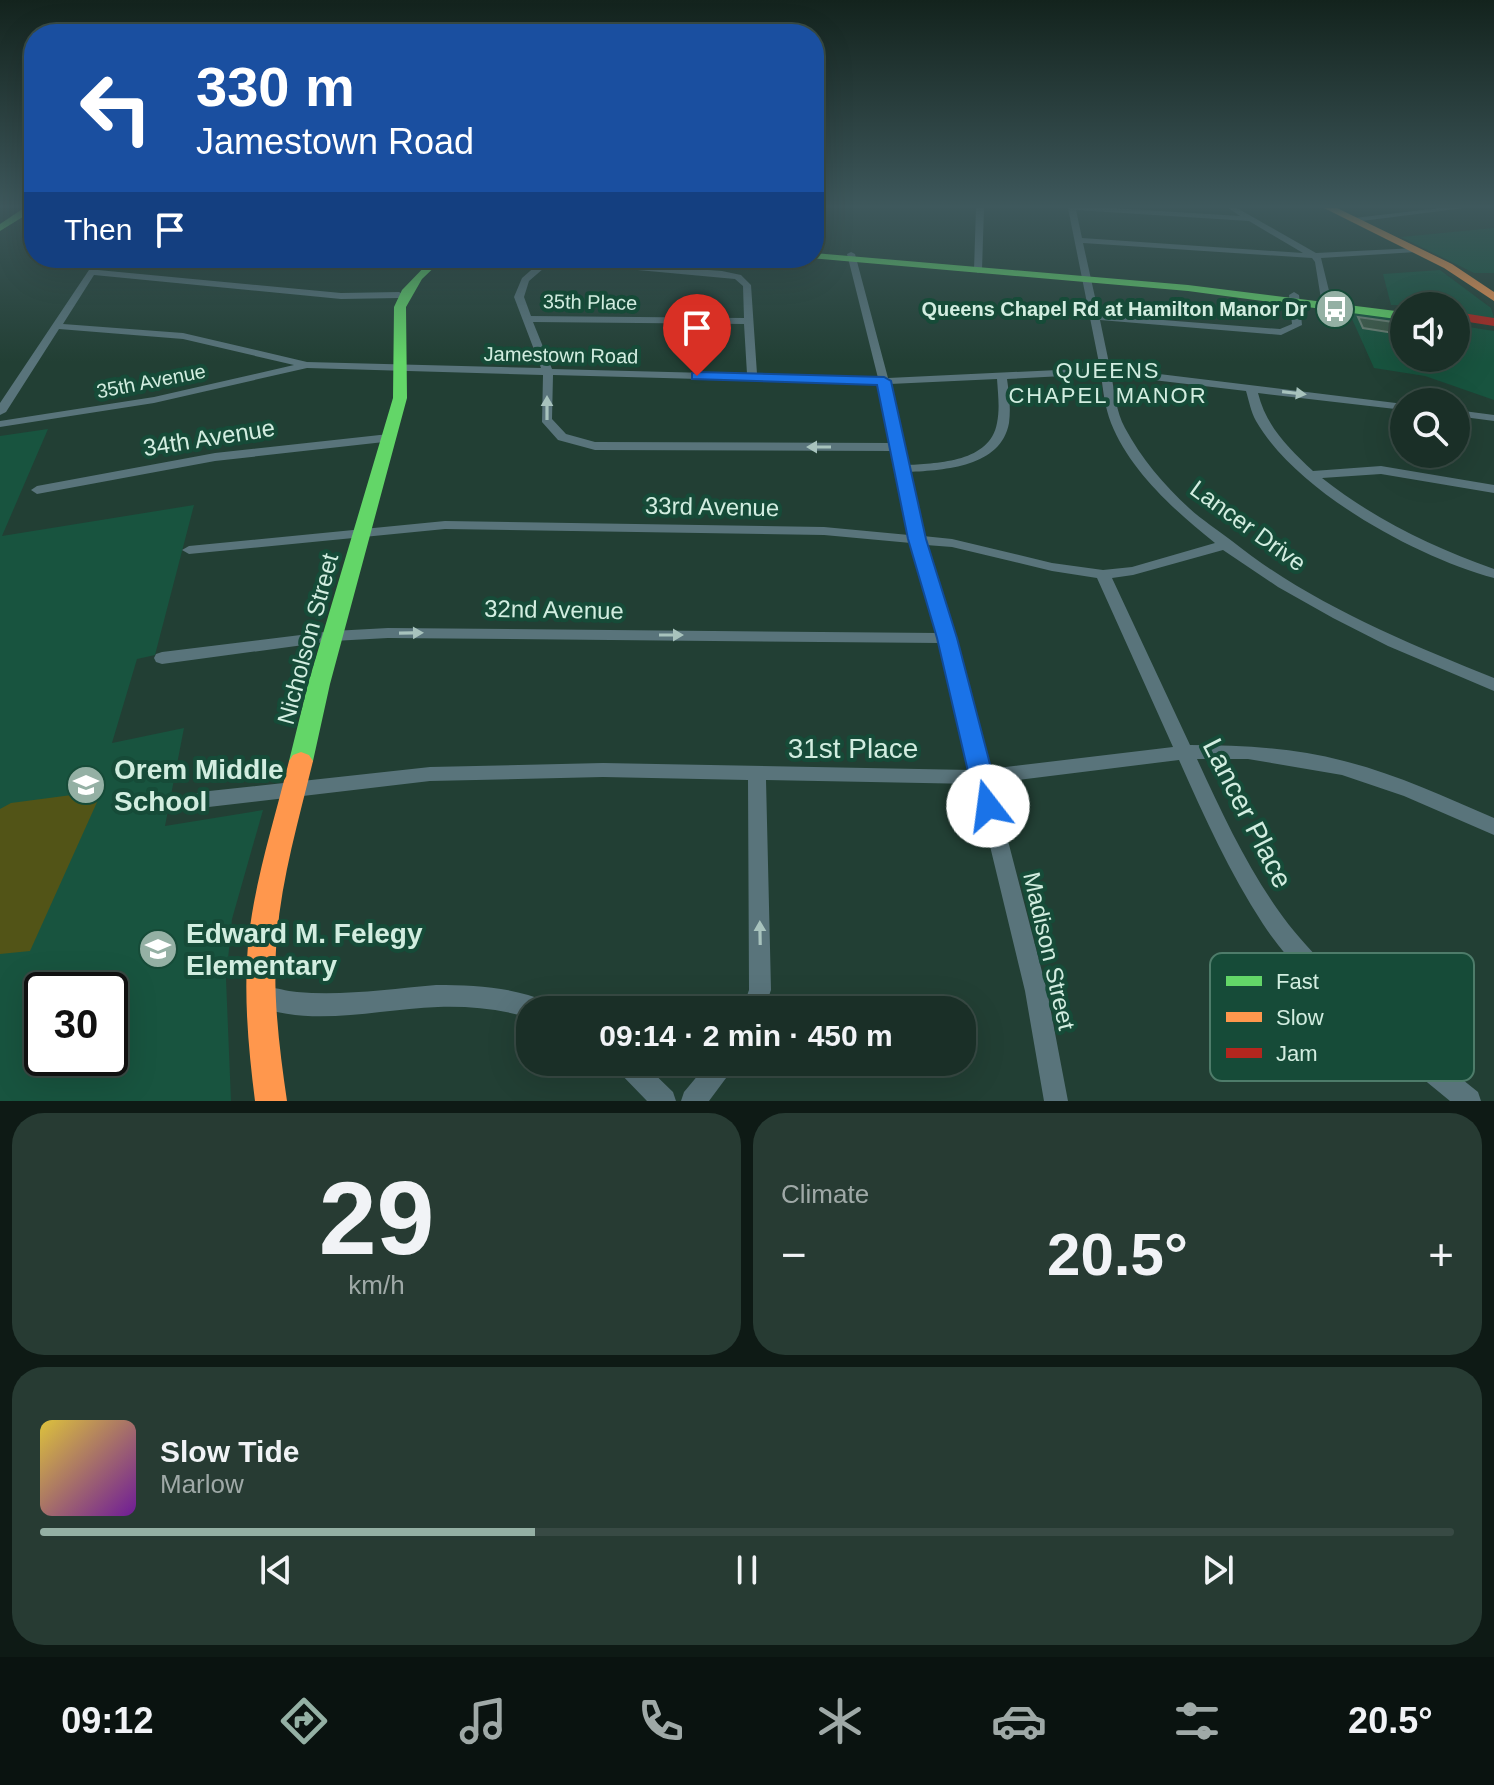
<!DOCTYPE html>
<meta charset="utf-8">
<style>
body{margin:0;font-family:Arial,sans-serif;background:#273b33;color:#f1f3f6;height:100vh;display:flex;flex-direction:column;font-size:30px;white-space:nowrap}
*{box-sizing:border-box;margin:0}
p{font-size:26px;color:#9fa9a7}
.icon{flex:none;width:44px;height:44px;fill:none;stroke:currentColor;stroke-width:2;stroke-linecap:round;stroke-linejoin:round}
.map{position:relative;height:1101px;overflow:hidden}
.details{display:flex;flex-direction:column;gap:12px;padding:12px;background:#0e1a15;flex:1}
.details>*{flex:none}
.hud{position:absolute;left:24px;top:24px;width:800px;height:244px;border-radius:32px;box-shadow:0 8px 32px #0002,0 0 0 2px #384a44;background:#1a4fa0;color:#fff;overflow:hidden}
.buttons{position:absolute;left:1390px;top:292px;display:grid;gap:16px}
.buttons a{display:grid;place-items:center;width:80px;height:80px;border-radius:50%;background:#1a2f27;box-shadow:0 8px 32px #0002,0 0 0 2px #384a44;font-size:40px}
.speed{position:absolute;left:24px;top:972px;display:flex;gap:16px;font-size:40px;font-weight:700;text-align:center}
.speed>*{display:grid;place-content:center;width:104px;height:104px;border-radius:50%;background:#1a2f27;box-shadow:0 8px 32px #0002,0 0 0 2px #384a44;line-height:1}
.speed .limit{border:4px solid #111;border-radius:12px;background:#fff;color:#111}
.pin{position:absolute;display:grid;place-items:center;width:68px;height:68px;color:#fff;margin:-82px -34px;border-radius:50% 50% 50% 0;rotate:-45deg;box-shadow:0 0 8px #0007}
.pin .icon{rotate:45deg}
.me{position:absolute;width:88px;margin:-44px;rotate:345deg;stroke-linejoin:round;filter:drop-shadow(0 0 6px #0008)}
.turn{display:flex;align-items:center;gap:28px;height:168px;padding:0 40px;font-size:36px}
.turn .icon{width:104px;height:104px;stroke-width:2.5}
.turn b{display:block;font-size:56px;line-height:68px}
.then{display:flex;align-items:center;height:76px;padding:0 40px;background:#0003;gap:16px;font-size:30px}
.big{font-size:60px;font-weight:800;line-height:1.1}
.details .card{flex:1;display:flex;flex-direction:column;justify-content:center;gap:12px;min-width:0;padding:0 28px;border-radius:32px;background:#273b33}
.details .dial{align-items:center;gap:0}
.dial b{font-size:104px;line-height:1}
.song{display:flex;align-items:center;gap:24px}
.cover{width:96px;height:96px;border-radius:12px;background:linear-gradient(135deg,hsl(50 70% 55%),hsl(280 70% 35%))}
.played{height:8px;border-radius:4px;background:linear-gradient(90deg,#94b0a4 35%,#384a44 35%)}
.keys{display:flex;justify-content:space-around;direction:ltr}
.heat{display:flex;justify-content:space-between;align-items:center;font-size:44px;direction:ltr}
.details .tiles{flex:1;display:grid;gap:12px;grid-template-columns:1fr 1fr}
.card:last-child{grid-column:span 2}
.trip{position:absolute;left:516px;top:996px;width:460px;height:80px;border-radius:32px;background:#1a2f27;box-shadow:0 8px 32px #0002,0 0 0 2px #384a44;font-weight:800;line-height:80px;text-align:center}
.tab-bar{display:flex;height:128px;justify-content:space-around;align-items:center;background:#0a1310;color:#9fa9a7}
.tab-bar .icon{width:56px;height:56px}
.tab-bar .current{color:#94b0a4}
.tab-bar b{font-size:36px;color:#f1f3f6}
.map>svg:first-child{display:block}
.built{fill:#18543f;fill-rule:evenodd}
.green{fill:#525417}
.building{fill:#3c5947;stroke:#6b8074;stroke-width:2}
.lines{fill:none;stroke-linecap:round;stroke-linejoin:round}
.street{fill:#59747b;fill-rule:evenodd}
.fast{fill:#63d668;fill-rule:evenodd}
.slow{fill:#ff974d;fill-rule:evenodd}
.jam{fill:#b3261e;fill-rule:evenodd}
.oneway{fill:#a8c3bd}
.route{fill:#1a73e8;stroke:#114b97;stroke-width:2}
.labels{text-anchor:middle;stroke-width:8;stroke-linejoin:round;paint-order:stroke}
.far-street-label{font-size:20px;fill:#d2ede0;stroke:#164b38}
.far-poi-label{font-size:20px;font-weight:bold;fill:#d2ede0;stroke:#164b38;text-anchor:end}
.far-neighbourhood-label{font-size:22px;letter-spacing:2px;fill:#d2ede0;stroke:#164b38}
.street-label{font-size:24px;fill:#d2ede0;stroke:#164b38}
.near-street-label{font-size:28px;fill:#d2ede0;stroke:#164b38}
.near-poi-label{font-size:28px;font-weight:bold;fill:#d2ede0;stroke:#164b38;text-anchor:start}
.key{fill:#164b38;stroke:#4e7c6a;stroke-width:2}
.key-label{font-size:22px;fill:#d2ede0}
</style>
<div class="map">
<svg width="1494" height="1101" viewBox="0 0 1494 1101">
<rect width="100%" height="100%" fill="#223f34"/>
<path class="built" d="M1494,228v45h-20l-73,-36z
M1440,270l51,38 3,10 -38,-4v-8l-65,-1 -8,-31z
M1348,310l56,7v41h52v-33l38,6v69l-69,-24 -51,-8z
M48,429l-46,107 192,-31 -39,150 -18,4 -25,84 72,-15 -19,98 98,-16 -31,109 -6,60 5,122h-231v-665zM42,990h68v68h-68z"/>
<path class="green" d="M102,791l-72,160 -30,3v-145l11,-6z"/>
<path class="building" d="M1358,317l35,5 7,12 -37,-6z"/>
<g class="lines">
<path class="street" d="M976,208h8l-2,62 -4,3 -4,-3z
M1068,208h44l128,8 -12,-8h9l79,45 100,-5 4,2 -4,2 -95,6 10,41 -5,3 -5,-3 -6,-37 -3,-4 -229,-15 16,72 181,14 12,-5 -3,-29 5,-3 5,3 3,30 -21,10 -181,-15 10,48 294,36v6l-146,-17c8,33 30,55 55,78l68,-5 113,19v8l-113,-19 -59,4c52,41 110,69 172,91v9c-78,-21 -197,-86 -238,-157 -5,-9 -7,-20 -10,-30l-135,-16c4,17 5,37 14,53 16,30 39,57 64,80 13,12 29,22 43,33 76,61 172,101 262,137v13l-106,-45 -55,-28 -55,-31 -55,-37 -90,25 -21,3 78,167c52,0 103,3 154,16 52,13 101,36 150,57v17l-90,-39 -62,-21 -94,-16h-51c24,52 48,104 81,151 48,69 135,129 200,182l3,9h-31c-62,-52 -143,-110 -187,-177 -34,-52 -59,-108 -84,-164l-186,23 54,208 21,110h-24l-19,-110 -50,-207 -209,-4 5,210 -7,20h-22l7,-20 -1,-210 -145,-3 -173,4 -230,27 -7,-3 -2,-5 2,-5 7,-3 230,-25 173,-4 368,7 -31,-127 -552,-5 -55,3 -171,23 -6,-2 -2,-4 2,-4 6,-2 171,-21 55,-3 550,5 -27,-90 -87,-8 -379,-6 -256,25 -7,-4 7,-4 256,-25 379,6 85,8 -16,-84 -298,-1 -37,-10 -16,-18 1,-47 -236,-7 -153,35 -154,24v-6l154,-24 140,-32 -111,-26 -124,-10 -53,83 -6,3v-12l97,-145h8l-7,12 243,23 58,-1 5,3 -5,3 -58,1 -247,-24 -31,49 120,9 124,29 234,6 -27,-71 8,-19 23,-20 177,13 19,4 10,10 6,89 121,4 -31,-124 4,-2 4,2 33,124 212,-10zM1076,210l173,11 54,32 -221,-15zM551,262l184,17 8,7 1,32 -213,-2 -7,-19 5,-16zM533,322l211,2 3,50 -195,-5zM1101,374c2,17 4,33 10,49 19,48 65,89 104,120l-83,24 -29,3 -51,-7 -100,-24 -29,-3 -14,-64c36,-2 92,-5 100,-49 2,-15 0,-30 -2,-44zM553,375l326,9 12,59 -296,-1 -29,-8 -14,-15zM997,379c1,15 3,30 0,44 -7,39 -58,40 -89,42l-18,-81zM926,545l26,2 100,24 45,7 76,169 -184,22 -34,-131z
M1440,208h24l-110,14 -4,-2 4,-2z
M408,258h29l2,2c-7,4 -24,2 -31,-2z
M1456,410l38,5v6l-38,-5z
M389,434l6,4 -2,3 -178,20 -178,33 -6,-4 6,-4 178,-33z
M436,985c39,0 76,2 112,17l3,8h-21v8c-30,-9 -60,-12 -92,-11 -59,2 -127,21 -184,-2l-3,-8 3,-8c14,-5 29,2 43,3 46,4 94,-3 139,-7z
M613,1062h29l31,30 3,9h-29l-30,-31z
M709,1062h27l-4,8 -23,31h-28l3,-9z"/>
<path class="fast" d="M24,208l10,2 -34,21v-7z
M814,253l374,32 216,27v8l-216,-29 -378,-33h4z
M433,258h11l-22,21 -16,28 1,91 -77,286 -17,77 -4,6 -8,3 -8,-3 -4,-6 19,-77 85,-286 1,-91 8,-17z"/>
<path class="slow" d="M1324,208h13l115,56 42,28v9l-50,-33z
M301,752l8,3 4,6c-14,58 -31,115 -36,175 -5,55 2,110 10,165h-32c-7,-55 -12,-111 -6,-166 7,-59 26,-117 40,-174l4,-6z"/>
<path class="jam" d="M1456,312l38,6v8l-38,-6z"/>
</g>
<defs><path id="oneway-solid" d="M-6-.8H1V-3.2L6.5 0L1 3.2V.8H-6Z" transform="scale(2)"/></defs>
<g class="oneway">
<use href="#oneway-solid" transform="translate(1294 393) rotate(7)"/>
<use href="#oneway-solid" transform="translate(547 408) rotate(-90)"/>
<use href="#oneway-solid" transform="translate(819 447) rotate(-180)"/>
<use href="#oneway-solid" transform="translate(411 633) rotate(-1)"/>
<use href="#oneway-solid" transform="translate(671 635)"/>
<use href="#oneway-solid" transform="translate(760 933) rotate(-91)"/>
</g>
<linearGradient id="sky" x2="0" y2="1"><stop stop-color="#13231d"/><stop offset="0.57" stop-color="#3e585c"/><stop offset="1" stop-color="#3e585c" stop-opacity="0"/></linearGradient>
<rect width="1494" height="362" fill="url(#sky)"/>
<path class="route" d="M697,372l187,5 7,4 35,158 31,99 44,168 -4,7 -9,3 -9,-3 -3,-7 -39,-168 -29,-99 -31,-154 -185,-6v-6z"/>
<defs>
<g id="bus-disc" transform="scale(2)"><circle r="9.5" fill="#94b0a4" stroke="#164b38"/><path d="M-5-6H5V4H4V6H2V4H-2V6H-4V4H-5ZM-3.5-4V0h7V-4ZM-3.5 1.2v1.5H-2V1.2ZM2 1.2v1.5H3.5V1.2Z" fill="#fff"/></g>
<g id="school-disc" transform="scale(2)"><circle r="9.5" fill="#94b0a4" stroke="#164b38"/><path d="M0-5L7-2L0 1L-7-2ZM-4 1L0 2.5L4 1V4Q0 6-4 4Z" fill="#fff"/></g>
</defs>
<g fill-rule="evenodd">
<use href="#bus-disc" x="1335" y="309"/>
<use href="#school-disc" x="86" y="785"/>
<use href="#school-disc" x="158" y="949"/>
</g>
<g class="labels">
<g class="far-street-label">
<text transform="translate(590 302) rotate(1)" y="7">35th Place</text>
<text transform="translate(561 355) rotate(1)" y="7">Jamestown Road</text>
<text transform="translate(151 381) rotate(-11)" y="7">35th Avenue</text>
</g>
<g class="far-poi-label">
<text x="1307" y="316">Queens Chapel Rd at Hamilton Manor Dr</text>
</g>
<g class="far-neighbourhood-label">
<text x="1108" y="378">QUEENS<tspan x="1108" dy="25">CHAPEL MANOR</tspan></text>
</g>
<g class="street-label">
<text transform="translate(209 438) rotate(-9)" y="8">34th Avenue</text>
<text transform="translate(712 507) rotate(1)" y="8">33rd Avenue</text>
<text transform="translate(1248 526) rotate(36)" y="8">Lancer Drive</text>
<text transform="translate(554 610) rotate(1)" y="8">32nd Avenue</text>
<text transform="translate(308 639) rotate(-75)" y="8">Nicholson Street</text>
<text transform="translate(1049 951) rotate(77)" y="8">Madison Street</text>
</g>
<g class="near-street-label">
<text x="853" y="758">31st Place</text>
<text transform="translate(1248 813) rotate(63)" y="10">Lancer Place</text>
</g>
<g class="near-poi-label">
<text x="114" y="779">Orem Middle<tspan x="114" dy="32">School</tspan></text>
<text x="186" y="943">Edward M. Felegy<tspan x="186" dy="32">Elementary</tspan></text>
</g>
</g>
<rect x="1210" y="953" width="264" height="128" rx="12" class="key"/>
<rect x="1226" y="976" width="36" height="10" fill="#63d668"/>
<rect x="1226" y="1012" width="36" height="10" fill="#ff974d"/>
<rect x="1226" y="1048" width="36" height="10" fill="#b3261e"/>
<g class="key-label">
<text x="1276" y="989">Fast</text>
<text x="1276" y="1025">Slow</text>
<text x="1276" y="1061">Jam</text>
</g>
</svg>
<div class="buttons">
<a><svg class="icon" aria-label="sound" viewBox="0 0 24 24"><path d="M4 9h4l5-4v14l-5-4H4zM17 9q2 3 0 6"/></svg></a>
<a><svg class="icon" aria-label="search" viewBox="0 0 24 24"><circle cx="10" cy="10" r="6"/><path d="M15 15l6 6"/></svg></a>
</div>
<div class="speed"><div class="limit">30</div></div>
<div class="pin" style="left:697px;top:376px;background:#d93025"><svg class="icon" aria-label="arrive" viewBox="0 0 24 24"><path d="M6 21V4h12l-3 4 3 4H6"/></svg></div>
<svg class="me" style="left:988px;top:806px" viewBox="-20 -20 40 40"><circle r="19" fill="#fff"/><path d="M0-13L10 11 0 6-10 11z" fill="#1a73e8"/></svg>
<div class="trip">09:14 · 2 min · 450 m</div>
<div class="hud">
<div class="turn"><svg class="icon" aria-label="left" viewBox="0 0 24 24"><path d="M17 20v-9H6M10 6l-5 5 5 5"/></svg><div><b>330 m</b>Jamestown Road</div></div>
<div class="then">Then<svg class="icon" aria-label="arrive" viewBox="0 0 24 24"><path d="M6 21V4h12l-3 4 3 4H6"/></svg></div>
</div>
</div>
<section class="details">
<div class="tiles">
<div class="card dial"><b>29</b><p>km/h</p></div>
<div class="card"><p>Climate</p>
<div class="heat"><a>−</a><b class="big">20.5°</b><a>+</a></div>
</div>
<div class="card">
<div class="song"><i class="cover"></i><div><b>Slow Tide</b><p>Marlow</p></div></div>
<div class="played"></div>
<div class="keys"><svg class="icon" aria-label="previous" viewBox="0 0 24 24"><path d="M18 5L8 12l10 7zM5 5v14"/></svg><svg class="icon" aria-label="pause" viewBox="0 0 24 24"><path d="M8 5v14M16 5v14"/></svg><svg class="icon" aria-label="next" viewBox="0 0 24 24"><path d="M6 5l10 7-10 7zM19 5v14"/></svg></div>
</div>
</div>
</section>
<nav class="tab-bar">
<b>09:12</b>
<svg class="icon current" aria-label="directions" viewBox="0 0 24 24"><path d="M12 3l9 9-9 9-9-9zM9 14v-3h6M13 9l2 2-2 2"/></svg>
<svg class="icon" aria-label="music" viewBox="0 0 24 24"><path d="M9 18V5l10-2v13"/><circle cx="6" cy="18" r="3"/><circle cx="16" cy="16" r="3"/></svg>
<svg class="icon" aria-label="phone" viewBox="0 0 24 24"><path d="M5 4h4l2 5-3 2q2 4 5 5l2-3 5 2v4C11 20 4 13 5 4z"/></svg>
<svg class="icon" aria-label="climate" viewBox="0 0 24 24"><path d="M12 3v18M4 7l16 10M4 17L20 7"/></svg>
<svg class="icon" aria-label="car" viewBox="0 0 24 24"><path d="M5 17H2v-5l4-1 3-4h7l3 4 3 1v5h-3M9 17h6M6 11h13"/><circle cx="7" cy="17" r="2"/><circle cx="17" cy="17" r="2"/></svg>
<svg class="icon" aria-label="filters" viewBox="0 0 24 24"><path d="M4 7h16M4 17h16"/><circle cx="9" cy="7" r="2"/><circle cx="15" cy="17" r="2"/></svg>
<b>20.5°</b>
</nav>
